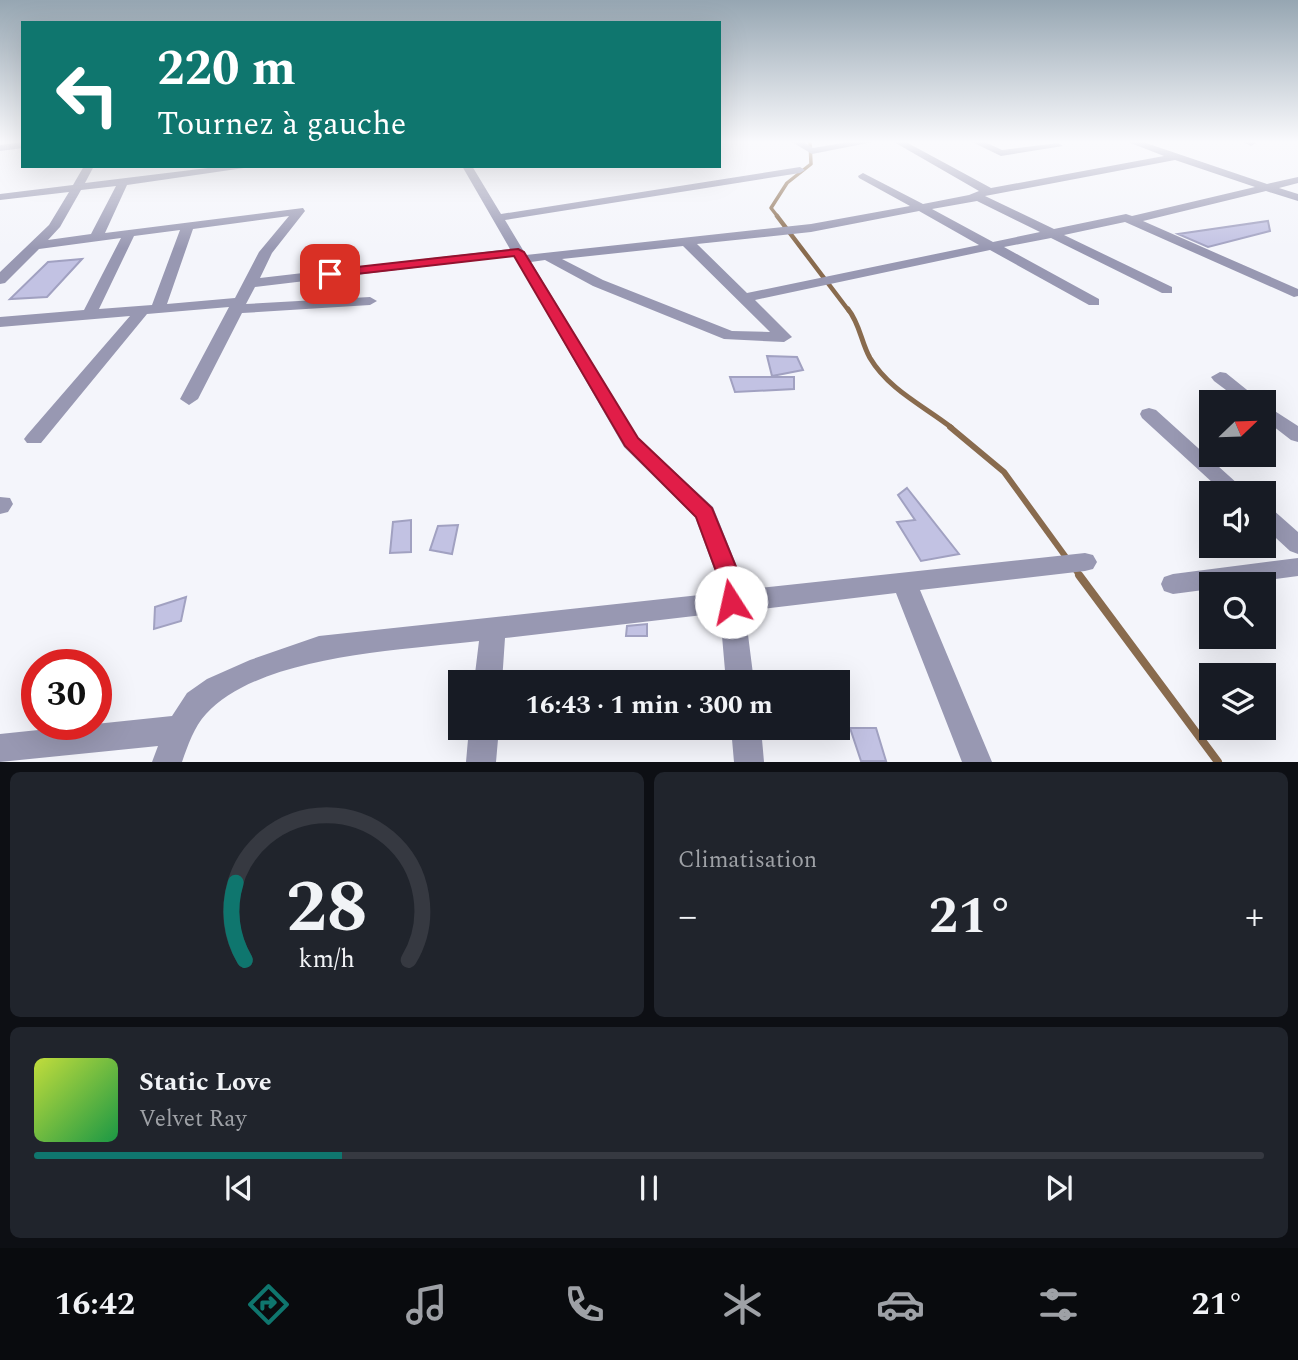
<!DOCTYPE html>
<html lang="fr">
<meta charset="utf-8">
<style>
body{margin:0;font-family:Spectral,serif;background:#20242c;color:#f1f3f6;height:100vh;display:flex;flex-direction:column;font-size:26px;white-space:nowrap}
*{box-sizing:border-box;margin:0}
p{font-size:23px;color:#9ea1a6}
.icon{flex:none;width:38px;height:38px;fill:none;stroke:currentColor;stroke-width:2;stroke-linecap:round;stroke-linejoin:round}
.map{position:relative;height:762px;overflow:hidden}
.side{display:flex;flex-direction:column;gap:10px;padding:10px;background:#0d0f14;flex:1}
.side>*{flex:none}
.top-card{position:absolute;left:21px;top:21px;width:700px;height:147px;border-radius:0px;box-shadow:0 7px 28px #0002;background:#0f766e;color:#fff;overflow:hidden}
.needle{width:46px;rotate:67deg}
.buttons{position:absolute;left:1199px;top:390px;display:grid;gap:14px}
.buttons a{display:grid;place-items:center;width:77px;height:77px;border-radius:0px;background:#171b24;box-shadow:0 7px 28px #0002;font-size:35px}
.speed{position:absolute;left:21px;top:649px;display:flex;gap:14px;font-size:35px;font-weight:700;text-align:center}
.speed>*{display:grid;place-content:center;width:91px;height:91px;border-radius:50%;background:#171b24;box-shadow:0 7px 28px #0002;line-height:1}
.speed .limit{border:10px solid #d22;background:#fff;color:#111}
.pin{position:absolute;display:grid;place-items:center;width:60px;height:60px;color:#fff;margin:-30px;border-radius:14px;box-shadow:0 4px 10px #0006}
.me{position:absolute;width:77px;margin:-38px;rotate:350deg;stroke-linejoin:round;filter:drop-shadow(0 0 5px #0008)}
.turn{display:flex;align-items:center;gap:24px;height:147px;padding:0 21px;font-size:32px}
.turn .icon{width:91px;height:91px;stroke-width:2.5}
.turn b{display:block;font-size:49px;line-height:60px}
.big{font-size:52px;font-weight:700;line-height:1.1}
.side .widget{flex:1;display:flex;flex-direction:column;justify-content:center;gap:10px;min-width:0;padding:0 24px;border-radius:10px;background:#20242c}
.side .dial{align-items:center;gap:0}
.dial svg{height:182px;overflow:visible;fill:none;stroke:#363941;stroke-width:7;stroke-linecap:round;text-anchor:middle}
.dial text{fill:#f1f3f6;stroke:none}
.song{display:flex;align-items:center;gap:21px}
.cover{width:84px;height:84px;border-radius:10px;background:linear-gradient(135deg,hsl(70 70% 55%),hsl(140 70% 35%))}
.played{height:7px;border-radius:4px;background:linear-gradient(90deg,#0f766e 25%,#363941 25%)}
.keys{display:flex;justify-content:space-around;direction:ltr}
.heat{display:flex;justify-content:space-between;align-items:center;font-size:38px;direction:ltr}
.side .tiles{flex:1;display:grid;gap:10px;grid-template-columns:1fr 1fr}
.widget:last-child{grid-column:span 2}
.trip{position:absolute;left:448px;top:670px;width:402px;height:70px;border-radius:0px;background:#171b24;box-shadow:0 7px 28px #0002;font-weight:700;line-height:70px;text-align:center}
.menu{display:flex;height:112px;justify-content:space-around;align-items:center;background:#090b0e;color:#9ea1a6}
.menu .icon{width:49px;height:49px}
.menu .on{color:#0f766e}
.menu b{font-size:32px;color:#f1f3f6}
.map>svg:first-child{display:block}
.lines{fill:none;stroke-linecap:round;stroke-linejoin:round}
.stream-far4{stroke:#896b4e;stroke-width:3.5}
.stream-far3{stroke:#896b4e;stroke-width:4.5}
.stream-far2{stroke:#896b4e;stroke-width:5}
.stream-far1{stroke:#896b4e;stroke-width:6}
.stream{stroke:#896b4e;stroke-width:8}
.building{fill:#c2c2e3;stroke:#a1a1c1;stroke-width:2}
.minor{fill:#9898b2;fill-rule:evenodd}
.route{fill:#e11d48;stroke:#92132f;stroke-width:2}
</style>
<div class="map">
<svg width="1298" height="762" viewBox="0 0 1298 762">
<rect width="100%" height="100%" fill="#f4f5fb"/>
<g class="lines">
<path class="stream-far4" d="M778,217l-7,-9 16,-25 24,-19 -1,-22"/>
<path class="stream-far3" d="M777,216l72,95"/>
<path class="stream-far2" d="M848,309c12,15 13,33 22,49 19,32 54,48 82,70"/>
<path class="stream-far1" d="M950,427l54,45 64,88
M1074,568l6,8"/>
<path class="stream" d="M1079,575l139,187"/>
</g>
<path class="building" d="M1268,221l2,10 -62,16 -30,-13z
M82,259l-35,38 -37,2 38,-37z
M767,356l30,1 6,13 -31,6z
M730,377h64v12l-59,3z
M907,488l52,66 -38,7 -24,-39 18,-2 -17,-25z
M411,520v32l-21,1 3,-31z
M458,525l-6,29 -22,-4 8,-24z
M186,597l-5,24 -27,8 1,-22z
M647,624v12h-21l1,-10z
M850,728h26l10,33h-25z"/>
<g class="lines">
<path class="minor" d="M23,142v6l-23,3v-6z
M792,142h12l9,6 35,-6h25l-61,12z
M894,142h12l85,46 173,-32 -36,-14h15l124,42 31,-7v6l-19,5 19,6v7l-32,-10 -123,30 155,68v7l-4,1 -169,-75 -61,13 108,52v6h-10l-111,-55 -47,9 95,52v6h-10l-99,-55 -235,50 37,37 -8,5 -60,-3 -131,-53 -48,-26 -14,2 107,176 75,69 27,67 2,16 343,-37 8,2 4,7 -4,7 -8,2 -165,19 72,172h-30l-66,-169 -151,18 9,71h-28l-6,-69 -215,25 -3,44h-28l5,-41c-75,9 -220,14 -273,73 -12,13 -18,31 -24,48h-30l6,-16 -158,16v-28l172,-18 15,-23 20,-14 43,-19 69,-24 399,-43 -2,-19 -21,-57 -71,-70 -110,-191 -259,31 -9,17 124,-7 7,4 -7,4 -128,8 -44,86 -9,6 -9,-6 49,-92 -82,7 -106,129h-14l-3,-4 3,-4 103,-119 -130,11v-10l84,-7 37,-72 -82,11 -34,34 -5,1v-12l49,-47 20,-33 -69,8v-6l73,-9 11,-19h10l-9,17 139,-17h33l-130,19 -22,48 198,-25 2,3 -33,42 -12,25 250,-29 -48,-83h10l29,48 299,-47 5,3 -5,3 -295,47 21,35 285,-31 99,-18 -51,-28 -1,-2 5,-3 60,31 46,-9 10,-4zM1175,160l80,27 -123,29 -6,-2 -72,15 -69,-33zM116,186l-25,48 -43,6 12,-13 21,-37zM977,201l63,31 -47,10 -61,-33zM919,211l60,34 -232,48 -50,-49 114,-12zM289,216l-30,36 -24,46 -68,6 26,-75zM180,230l-28,75 -53,4 35,-73zM683,246l87,86 -38,-1 -129,-51 -41,-21z
M972,142h13l17,8 56,-7 5,3 -62,10z
M1243,142h12l1,1 -5,3z
M1220,372l6,1 36,29h-20l-28,-21 -3,-4z
M1264,404l34,22v16l-7,-2 -27,-21z
M1149,408l7,2 93,84h-24l-83,-76 -2,-4 2,-4z
M0,497l10,1 3,6 -5,8 -8,2z
M1264,507l8,2 26,23v22l-8,-3 -26,-24z
M1298,558v18l-58,8h-29v5l-38,5 -9,-3 -3,-7 3,-7 9,-3z
M469,728h30l-3,34h-30z
M731,728h30l3,34h-30z"/>
</g>
<linearGradient id="sky" x2="0" y2="1"><stop stop-color="#96a6b2"/><stop offset="0.57" stop-color="#fafafd"/><stop offset="1" stop-color="#fafafd" stop-opacity="0"/></linearGradient>
<rect width="1298" height="249" fill="url(#sky)"/>
<path class="route" d="M518,249l6,3 114,186 74,70 27,66 3,28 -3,6 -8,3 -8,-3 -6,-34 -21,-57 -71,-71 -111,-190 -184,21 -6,-3 6,-4z"/>
</svg>
<div class="buttons">
<a><svg class="needle" viewBox="-14 -14 28 28"><path d="M0-13l5 13h-10z" fill="#e53935"/><path d="M0 13l5-13h-10z" fill="#9ea1a6"/></svg></a>
<a><svg class="icon" aria-label="sound" viewBox="0 0 24 24"><path d="M4 9h4l5-4v14l-5-4H4zM17 9q2 3 0 6"/></svg></a>
<a><svg class="icon" aria-label="search" viewBox="0 0 24 24"><circle cx="10" cy="10" r="6"/><path d="M15 15l6 6"/></svg></a>
<a><svg class="icon" aria-label="layers" viewBox="0 0 24 24"><path d="M12 4l9 5-9 5-9-5zM3 14l9 5 9-5"/></svg></a>
</div>
<div class="speed"><div class="limit">30</div></div>
<div class="pin" style="left:330px;top:274px;background:#d93025"><svg class="icon" aria-label="arrive" viewBox="0 0 24 24"><path d="M6 21V4h12l-3 4 3 4H6"/></svg></div>
<svg class="me" style="left:731px;top:602px" viewBox="-20 -20 40 40"><circle r="19" fill="#fff"/><path d="M0-13L10 11 0 6-10 11z" fill="#e11d48"/></svg>
<div class="trip">16:43 · 1 min · 300 m</div>
<div class="top-card">
<div class="turn"><svg class="icon" aria-label="left" viewBox="0 0 24 24"><path d="M17 20v-9H6M10 6l-5 5 5 5"/></svg><div><b>220 m</b>Tournez à gauche</div></div>
</div>
</div>
<section class="side">
<div class="tiles">
<div class="widget dial"><svg viewBox="0 0 100 80">
<path d="M14 69A42 42 0 1 1 86 69"/>
<path d="M14 69A42 42 0 0 1 10 35" stroke="#0f766e"/>
<text x="50" y="56" font-size="32" font-weight="700">28</text>
<text x="50" y="72" font-size="11">km/h</text>
</svg></div>
<div class="widget"><p>Climatisation</p>
<div class="heat"><a>−</a><b class="big">21°</b><a>+</a></div>
</div>
<div class="widget">
<div class="song"><i class="cover"></i><div><b>Static Love</b><p>Velvet Ray</p></div></div>
<div class="played"></div>
<div class="keys"><svg class="icon" aria-label="previous" viewBox="0 0 24 24"><path d="M18 5L8 12l10 7zM5 5v14"/></svg><svg class="icon" aria-label="pause" viewBox="0 0 24 24"><path d="M8 5v14M16 5v14"/></svg><svg class="icon" aria-label="next" viewBox="0 0 24 24"><path d="M6 5l10 7-10 7zM19 5v14"/></svg></div>
</div>
</div>
</section>
<nav class="menu">
<b>16:42</b>
<svg class="icon on" aria-label="directions" viewBox="0 0 24 24"><path d="M12 3l9 9-9 9-9-9zM9 14v-3h6M13 9l2 2-2 2"/></svg>
<svg class="icon" aria-label="music" viewBox="0 0 24 24"><path d="M9 18V5l10-2v13"/><circle cx="6" cy="18" r="3"/><circle cx="16" cy="16" r="3"/></svg>
<svg class="icon" aria-label="phone" viewBox="0 0 24 24"><path d="M5 4h4l2 5-3 2q2 4 5 5l2-3 5 2v4C11 20 4 13 5 4z"/></svg>
<svg class="icon" aria-label="climate" viewBox="0 0 24 24"><path d="M12 3v18M4 7l16 10M4 17L20 7"/></svg>
<svg class="icon" aria-label="car" viewBox="0 0 24 24"><path d="M5 17H2v-5l4-1 3-4h7l3 4 3 1v5h-3M9 17h6M6 11h13"/><circle cx="7" cy="17" r="2"/><circle cx="17" cy="17" r="2"/></svg>
<svg class="icon" aria-label="filters" viewBox="0 0 24 24"><path d="M4 7h16M4 17h16"/><circle cx="9" cy="7" r="2"/><circle cx="15" cy="17" r="2"/></svg>
<b>21°</b>
</nav>
